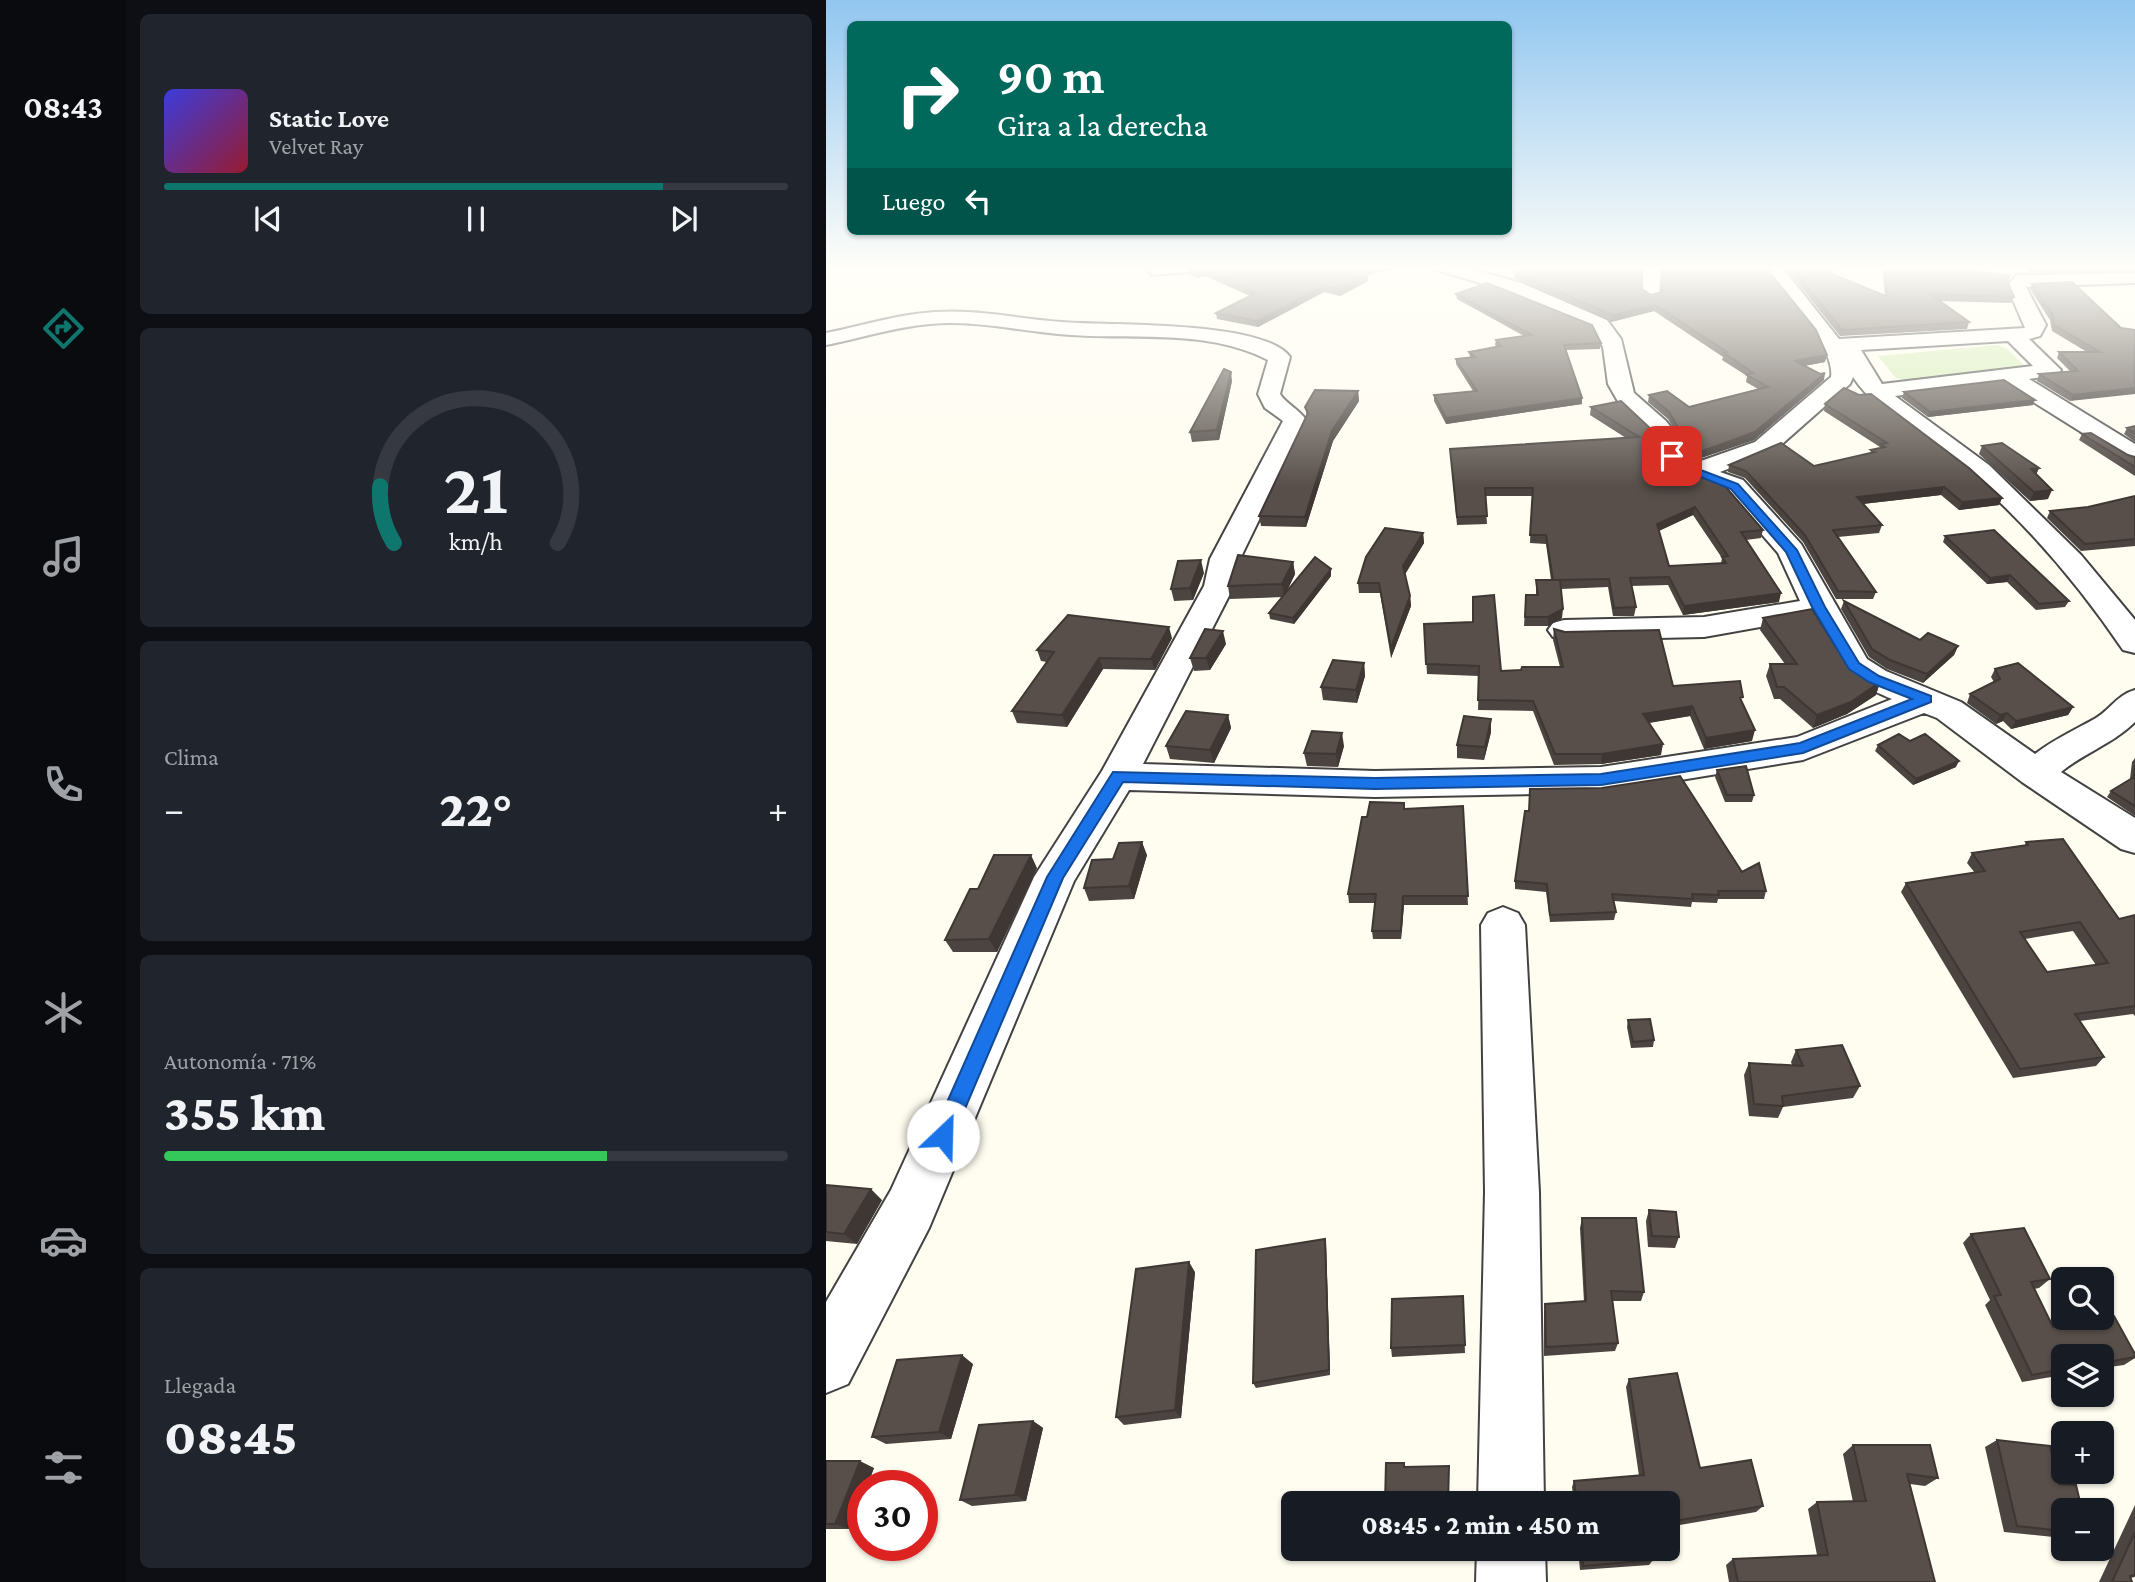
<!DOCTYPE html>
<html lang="es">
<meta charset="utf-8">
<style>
body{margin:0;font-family:"Crimson Pro",serif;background:#20242c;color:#f1f3f6;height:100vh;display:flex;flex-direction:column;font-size:26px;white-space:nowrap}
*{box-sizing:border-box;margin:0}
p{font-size:23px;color:#9ea1a6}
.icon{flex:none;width:38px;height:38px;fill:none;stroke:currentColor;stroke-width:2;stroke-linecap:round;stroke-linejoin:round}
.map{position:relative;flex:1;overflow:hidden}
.details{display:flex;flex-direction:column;gap:14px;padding:14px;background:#0d0f14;width:700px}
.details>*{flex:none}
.banner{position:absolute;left:21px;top:21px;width:665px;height:214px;border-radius:10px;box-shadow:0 2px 5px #0004;background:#00695c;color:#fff;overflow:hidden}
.fabs{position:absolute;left:1225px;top:1267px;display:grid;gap:14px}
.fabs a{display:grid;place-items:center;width:63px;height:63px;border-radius:10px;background:#171b24;box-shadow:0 2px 5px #0004;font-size:35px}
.speed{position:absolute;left:21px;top:1470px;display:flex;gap:14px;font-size:35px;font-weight:700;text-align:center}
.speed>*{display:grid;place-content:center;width:91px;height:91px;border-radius:50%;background:#171b24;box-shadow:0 2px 5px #0004;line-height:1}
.speed .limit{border:10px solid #d22;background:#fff;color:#111}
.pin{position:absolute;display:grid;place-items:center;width:60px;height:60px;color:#fff;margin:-30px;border-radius:14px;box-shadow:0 4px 10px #0006}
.me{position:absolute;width:77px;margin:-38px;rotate:24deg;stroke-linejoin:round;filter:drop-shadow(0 0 5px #0008)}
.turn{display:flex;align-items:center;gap:24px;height:147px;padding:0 35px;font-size:32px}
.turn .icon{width:91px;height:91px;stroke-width:2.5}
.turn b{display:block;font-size:49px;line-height:60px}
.then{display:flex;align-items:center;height:66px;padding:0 35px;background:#0003;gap:14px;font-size:26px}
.big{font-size:52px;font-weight:800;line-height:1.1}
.details .card{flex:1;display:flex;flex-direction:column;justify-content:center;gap:10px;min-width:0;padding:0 24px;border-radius:10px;background:#20242c}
.details .dial{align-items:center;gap:0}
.dial svg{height:182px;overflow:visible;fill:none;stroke:#363941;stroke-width:7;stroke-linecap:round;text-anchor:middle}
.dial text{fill:#f1f3f6;stroke:none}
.song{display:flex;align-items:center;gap:21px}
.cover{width:84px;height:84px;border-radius:10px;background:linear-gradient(135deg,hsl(240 70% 55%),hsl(350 70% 35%))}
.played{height:7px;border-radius:4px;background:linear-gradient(90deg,#0f766e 80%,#363941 80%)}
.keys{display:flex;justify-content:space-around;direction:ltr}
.heat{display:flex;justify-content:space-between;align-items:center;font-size:38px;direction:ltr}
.charge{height:10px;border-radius:5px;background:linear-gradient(90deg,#34c759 71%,#363941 0)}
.trip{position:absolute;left:455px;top:1491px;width:399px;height:70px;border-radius:10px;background:#171b24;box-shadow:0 2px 5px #0004;font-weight:800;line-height:70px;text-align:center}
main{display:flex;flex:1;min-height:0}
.tabs{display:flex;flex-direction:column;width:126px;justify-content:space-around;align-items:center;background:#090b0e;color:#9ea1a6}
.tabs .icon{width:49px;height:49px}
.tabs .current{color:#0f766e}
.tabs b{font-size:32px;color:#f1f3f6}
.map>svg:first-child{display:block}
.green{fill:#d5edb6}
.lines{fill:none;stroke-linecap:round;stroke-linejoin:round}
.minor-casing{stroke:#424242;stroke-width:4}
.minor{fill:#fff;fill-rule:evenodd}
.wall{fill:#4c4440;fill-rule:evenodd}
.shaded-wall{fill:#3e3734}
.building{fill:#584f4a;stroke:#3e3734;stroke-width:2;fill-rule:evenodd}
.route{fill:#1a73e8;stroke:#114b97;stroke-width:2}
</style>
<main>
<nav class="tabs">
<b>08:43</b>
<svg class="icon current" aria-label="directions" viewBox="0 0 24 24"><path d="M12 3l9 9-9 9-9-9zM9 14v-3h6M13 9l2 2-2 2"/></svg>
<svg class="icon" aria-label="music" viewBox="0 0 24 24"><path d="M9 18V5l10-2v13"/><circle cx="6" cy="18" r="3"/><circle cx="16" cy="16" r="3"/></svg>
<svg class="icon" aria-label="phone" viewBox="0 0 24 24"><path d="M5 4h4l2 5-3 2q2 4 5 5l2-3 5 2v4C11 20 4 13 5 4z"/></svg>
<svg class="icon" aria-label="climate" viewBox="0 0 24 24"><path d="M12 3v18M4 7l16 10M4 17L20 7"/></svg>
<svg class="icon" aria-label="car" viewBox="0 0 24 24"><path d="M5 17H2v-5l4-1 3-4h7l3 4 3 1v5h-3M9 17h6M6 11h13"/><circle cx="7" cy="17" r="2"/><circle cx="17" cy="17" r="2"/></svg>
<svg class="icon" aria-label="filters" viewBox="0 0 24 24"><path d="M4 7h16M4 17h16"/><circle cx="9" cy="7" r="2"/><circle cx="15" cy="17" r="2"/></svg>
</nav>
<section class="details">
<div class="card">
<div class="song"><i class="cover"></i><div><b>Static Love</b><p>Velvet Ray</p></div></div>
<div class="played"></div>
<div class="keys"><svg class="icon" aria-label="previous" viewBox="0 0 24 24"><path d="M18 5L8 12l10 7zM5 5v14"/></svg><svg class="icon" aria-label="pause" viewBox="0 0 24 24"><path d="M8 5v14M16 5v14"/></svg><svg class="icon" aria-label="next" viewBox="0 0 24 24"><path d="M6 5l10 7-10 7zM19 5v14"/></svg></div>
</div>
<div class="card dial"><svg viewBox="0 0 100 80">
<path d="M14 69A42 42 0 1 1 86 69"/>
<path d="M14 69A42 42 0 0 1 8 44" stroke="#0f766e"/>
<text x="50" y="56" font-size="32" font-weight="700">21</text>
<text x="50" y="72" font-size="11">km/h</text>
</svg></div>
<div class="card"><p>Clima</p>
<div class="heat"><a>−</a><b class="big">22°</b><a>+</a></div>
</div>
<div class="card"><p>Autonomía · 71%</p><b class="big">355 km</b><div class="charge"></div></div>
<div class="card"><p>Llegada</p><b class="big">08:45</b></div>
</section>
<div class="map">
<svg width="1309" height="1582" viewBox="0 0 1309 1582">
<rect width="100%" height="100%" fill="#fffcf0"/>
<path class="green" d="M1171,345l9,3 18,17 -1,2 -118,13 -9,-2 -18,-22z"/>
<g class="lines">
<g class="minor-casing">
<path id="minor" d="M332,266h52l-9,5 -49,4 -3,-4z
M608,266h27l60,17 86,37 14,19 13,54 32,28 10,13 8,18 14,10 57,-20 76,-65c5,-31 -51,-84 -68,-111h18l58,73 186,-11 -18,-42 10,-11 118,-2v10l-109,4 20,38 -6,11 -11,3 32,31 -3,5 -29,4 106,65v19l-9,-3 -123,-77 -108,13 94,69 92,90 54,65v33l-12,-3c-44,-65 -96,-126 -155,-177 -37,-32 -88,-55 -115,-96l-3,7 -77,68 -53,20 23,8 58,64 66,115 19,12 75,31 74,52c19,-15 40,-24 61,-36 15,-9 21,-23 39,-28v32c-21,21 -51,31 -74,50l74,46v35l-14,-4 -99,-67 -85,-64 -13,-5 -121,47 -202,33 -226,4 -246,-7 -55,91 -145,347 -81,156 -22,9v-91l65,-112 143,-313 68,-106 102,-185 6,-27 73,-138 -18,-13 -7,-14 10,-34c-64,-33 -141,-19 -210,-26 -43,-4 -85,-14 -128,-10 -35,3 -69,14 -104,21v-12c36,-7 72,-19 109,-21 43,-3 85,7 127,10 46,4 202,-2 228,35l-10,37c5,9 19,15 27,27l-67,138 -6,27 -91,178 232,7 226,-4 196,-30 95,-38c-54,-23 -54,-31 -82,-81l-106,19 -140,3 -11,-3 -5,-7 5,-7 11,-3 140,-3 96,-16 -22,-48 -53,-61 -40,-16 -22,-16 -10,-24 -33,-31 -12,-21 -5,-37 -10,-19 -86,-37 -70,-21zM1182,341l25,25 -151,18 -21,-34z
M817,266h18l-2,31 -7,2 -9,-6z
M677,907l15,6 7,12 14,267 5,311h-66l7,-311 -4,-267 7,-12z
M651,1549h68l1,33h-70z"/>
</g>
<use href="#minor" class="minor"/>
</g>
<path class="wall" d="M958,266h47l1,8 53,22 -3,-30h8l3,2 4,1 -2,-3h62l3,4 47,12 7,15 -3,6 -72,-2 30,21 -2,7 -127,7z
M1197,266h112v5l-104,1z
M375,267l167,8v6l-28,15 -16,-4 -66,35 -41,-8 -1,-6 34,-17 -45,-20 -8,2 -8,-3 -1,-6z
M688,272l128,17 9,6 174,67 -21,4 20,14 -70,60 -56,19 -12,-9 -18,-31 -20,-17 1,-7 40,12 69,-18 -12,-7 1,-6 -25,-16 1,-3 -69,-46 -43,11 -97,-44z
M1206,284l89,44 -51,73 -33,-20 2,-7 31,-3 -13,-13 2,-6h28l-35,-21 -2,-11 -20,-31z
M630,294l145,49 -1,6 -35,1 17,48v6l-136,20 -12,-23v-6l39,-4 -17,-27v-5l14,-2 -1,-5 28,-5 -2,-2 1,-5 28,-4 -67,-37z
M406,381l-13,59 -27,2 -2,-10z
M532,391l1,10 -26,40 -27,86 -45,-1 -2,-10 48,-100 -2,-9z
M1078,392l129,13 -105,12 -26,-19z
M795,401l42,53 100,76 -2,8 -15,2 33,62 -96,13 -15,-30 -37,1 5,21 -2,9h-21l-5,-29 -47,2 1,29 -14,8h-24l2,-31h10v-15h15l-5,-36 -16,-1 2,-47h-47l2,28 -30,1 -7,-76 176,-11 -36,-23 1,-8zM867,515l29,43 -1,5 -52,3 -10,-35z
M999,404l177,94 -3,7 -40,5 -18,-15 -79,9 20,21 -3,8 -41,4 38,55 -3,7h-37l-33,-57 -58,-64 -17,-6 1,-7 85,1 56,-12 1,-4 9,-2v-1l-56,-36z
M1309,426v16l-11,-8 3,-6z
M1256,434l46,21 7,2v19l-56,-36z
M1156,446l57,22 -3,6 12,25 -18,2 -51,-47z
M1309,496v50l-54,5 -34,-33 3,-7 38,-4z
M597,533l1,10 -19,31 5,22 1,10 -20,52 -11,-65h-21l-1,-10z
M1119,536l124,65 -4,6 -29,3 -29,-28 -20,2 -44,-42z
M467,562l2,12 -9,19 45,-24v7l-37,48 -24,-5 -1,-6 14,-16 -53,2 -2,-13z
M378,573l-11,27 -19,1 -3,-12z
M1018,601l76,39 38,6 -4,9 -31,28 -36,-14 -18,-12 -28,-48z
M937,618l80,40 37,24 -4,13 -29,19 -34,14 -33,-29h-6l-8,-23 4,-12h15l-25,-34z
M598,624l77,47 59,-4 -7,-27 1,-11 119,57 69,16 10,39 -48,8 -14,-33 -41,7 12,32 -60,9 -47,1 -21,-54 -55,-1 1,-34 -52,-2z
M346,638l-17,32 -52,-1 -36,58 -50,-4 -5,-12 35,-49 -6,-1 -4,-11z
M400,644l-16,26 -16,1 -4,-13z
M538,663l1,13 -8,27 -34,-3 -2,-13z
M1169,669l78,38 -5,8 -57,14 -8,-8 -7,3 -29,-21 3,-9 24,-12 -3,-5z
M402,715l3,13 -17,35 -44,-4 -4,-13z
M665,732l-7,28 -27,-2v-13z
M1084,741l46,26 -43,18 -38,-34 3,-6z
M518,746l-6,21 -31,-1 -3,-13z
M1309,758v58l-28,-19 4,-6 19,-12 2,-17z
M891,770l37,25 -2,7h-27l-10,-25z
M637,806l5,99h-64l-3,34h-28l-1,-8 3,-28h-26l-1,-9 19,-77 38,-8z
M1200,842l93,77 16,-4v101l-2,-2 -53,7 24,36 -8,9 -83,12 -112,-186 5,-9 69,-10 -8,-10 5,-10 53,-8zM1247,931l23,34 -49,7 -22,-33z
M321,855l-13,44 -45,2 -5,-13 29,-29z
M211,868l-40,84h-44l-8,-12 33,-51z
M916,872l24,19 -2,8h-46l-1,4 -25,-1 -1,5 -77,-6 2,11 -2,8 -64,2 -4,-30 -31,-3v-8z
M802,1020l26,20 -1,7 -22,1 -4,-21z
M970,1050l64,36 -7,12 -70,9 -5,11 -29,-2 -5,-41 5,-12 43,2 -1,-3z
M0,1185l56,15 -25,44 -31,-3z
M823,1210l30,27 -4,11 -27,-1 -2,-26z
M756,1218l62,74 -3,9h-28l5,42 -3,8 -71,5v-43l1,-9 39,-2 -4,-74z
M1145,1234l79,45 -11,9 -5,1 19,38 82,27v4l-11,7 -22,3v-12h-39v19l-41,7 -37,-77 5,-5 -27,-57z
M500,1244l4,131 -74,13 -3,-5z
M369,1272l-14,146 -57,7 -8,-8z
M637,1296l2,57 -73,4 -1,-9z
M147,1364l-22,75 -65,5 -14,-7z
M803,1379l71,89 63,38 -7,6 -88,15v-24h-94l-2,-16 2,-6 65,-5 -13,-89z
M207,1421l10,7 -17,73 -54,5 -12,-6z
M1171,1440l66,70v28l-59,-6 -19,-85z
M1027,1445l85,33 -13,8 -15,-2 25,98h-206l-3,-17 7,-6 84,-4 -9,-46 9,-7h36l-10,-48z
M0,1461l48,7 -24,61h-24z
M1309,1505v72l-5,1 2,4h-33z
M530,1549h53v7l-51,4 -3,-5z
M752,1549h74l1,11 -4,5 -69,5z"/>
<path class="shaded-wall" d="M555,266h27l-40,9v6l-28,15v-7l18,-18z
M378,270l1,6 -8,2 -1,-6z
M498,286v6l-66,35 -1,-6z
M829,305l-1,6 -43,11 1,-7z
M1001,355l-2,7 -32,6 2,-7z
M405,372l1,9 -13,59 -2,-10z
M999,373l-1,7 -70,60 -56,19 2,-7z
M1309,388v6l-65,7 3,-6z
M532,391l1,10 -26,40 -27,86 -1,-10 27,-86z
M756,398v6l-136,20v-6z
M1209,400l-2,5 -105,12 2,-5z
M1213,468l-4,9 -4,-8z
M1118,487l-3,8 -87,10 3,-8z
M1226,490l-4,9 -18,2 4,-9z
M1176,498l-3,7 -40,5 3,-8z
M869,507l-2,8 -37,17 1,-8z
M597,533l1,10 -20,33 -1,-10z
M375,560l3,13 -11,27 -3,-12z
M467,562l2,12 -11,23 -2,-13z
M505,569v7l-37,48 -1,-6z
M1184,575l-3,7 -20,2 3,-6z
M955,593l-2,9 -96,13 1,-9z
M584,596l1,10 -20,52v-10z
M737,609l-1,9 -14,8v-9z
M343,627l3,11 -17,32 -4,-11z
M397,631l3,13 -16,26 -4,-12z
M1132,646l-4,9 -31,28 4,-9z
M273,658l4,11 -36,58 -5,-12z
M538,663l1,13 -8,27 -1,-13z
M1054,682l-4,13 -29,19 -34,14 4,-13z
M866,706l-2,10 -49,8 2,-10z
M1247,707l-5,8 -57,14 5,-8z
M1181,713l-4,8 -7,3 4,-9z
M402,715l3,13 -17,35 -4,-13z
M665,719v13l-7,28 1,-13z
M929,730l-3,11 -48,8 2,-11z
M516,733l2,13 -6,21 -2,-13z
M837,744l-2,11 -60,9 1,-10z
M1133,761l-3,6 -43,18 3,-6z
M316,842l5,13 -13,44 -5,-13z
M205,855l6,13 -40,84 -8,-13z
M577,896l1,9 -3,34v-8z
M45,1189l11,11 -25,44 -13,-10z
M499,1239l1,5 4,131 -1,-5z
M363,1262l6,10 -14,146 -6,-8z
M136,1355l11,9 -22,75 -12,-7z
M207,1421l10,7 -17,73 -11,-6z
M34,1461l14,7 -7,18h-4v10l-13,33 -15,-5z"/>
<path class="building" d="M377,266h178l-23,5 10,4 -28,14 -16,-3 -67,35 -41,-8 40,-20 -52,-23 -8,2 -8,-3 13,-2z
M707,266h109v23l9,6 11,-3 1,-26h103l4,7 46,57 11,25 -32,6 25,13 5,-1 -70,59 -55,20 -13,-9 -18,-31 -20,-17 18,-4 22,16 79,-20 -21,-12 6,-2 -29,-20 3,-1 -72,-47 -43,10 -98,-43z
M964,266h41l1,8 56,23 -4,-31h6l3,2 9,1 -2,-3h57l3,4 50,5 -3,6 7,16 -84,-3 39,28 -127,8z
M1246,282l49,46 14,2v58l-62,7 -34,-21 39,-3 -19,-19h41l-46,-27 -2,-11 -20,-30z
M661,283l105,42 9,18 -37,2 18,53 -136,20 -12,-23 43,-4 -21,-32 19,-2 -6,-5 32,-6 -5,-6 36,-5 -76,-41z
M398,369l7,3 -14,58 -27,2z
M1178,380l31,20 -105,12 -26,-20z
M1018,388l15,7 12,-1 98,74 33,30 -40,4 -18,-15 -87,10 25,28 -49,5 43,62 -38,-1 -33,-56 -59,-64 -17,-6 52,-22 33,23 61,-14 -4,-2 14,-3 -4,-3 6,-1 -62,-39z
M489,390l43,1 -26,40 -27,86 -46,-1 49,-103 -3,-6z
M795,401l31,29 11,24 22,16 40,16 38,44 -22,2 40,61 -97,13 -15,-29 -39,1 6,29 -22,1 -5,-29 -56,1h7l3,29 -15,8h-23l1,-22h12l-2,-15h17l-7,-45h-16l3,-47h-48l2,28 -30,1 -7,-68 189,-12 -48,-30zM869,507l33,49 -6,1 4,6 -57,3 -12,-42z
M1309,426v7l-8,-5z
M1265,433l37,22 7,2v10l-53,-33z
M1176,443l37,25 -8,1 21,21 -18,2 -52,-46z
M1309,496v43l-50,5 -35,-33 38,-4z
M559,528l38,5 -20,33 7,30 -19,52 -12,-65h-21l8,-26z
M1168,530l75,71 -30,3 -29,-29 -20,3 -45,-42z
M412,555l55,7 -11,22 -54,2z
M489,557l16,12 -38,49 -24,-5z
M375,560l-11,28 -19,1 7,-28z
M668,595l7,76 20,-1 1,-3h41l-9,-38 11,3 94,-2 14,56 67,-5 3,16 -3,1 15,32 -49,8 -14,-32 -49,8 20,30 -61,10h-47l-22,-53 -55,-1 1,-34 -53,-2 -2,-40 49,-2v-25z
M1018,601l76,39 8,-7 30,13 -31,28 -37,-14 -18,-11z
M986,609l31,49 37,24 -29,20 -34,13 -33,-28h-7l-7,-23h27l-34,-46z
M242,615l101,12 -18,32 -52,-1 -37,57 -50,-4 42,-59 -17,-2z
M379,629l18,2 -17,27h-16z
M507,660l31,3 -8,27 -35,-3z
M1192,663l55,44 -57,14 -9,-8 -7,2 -30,-21 30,-15 -5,-10z
M360,711l42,4 -18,35 -44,-4z
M638,716l27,3 -6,28 -28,-2z
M486,731l30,2 -6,21 -32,-1z
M1073,734l11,7 15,-7 34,27 -43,18 -38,-34z
M920,766l8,29h-27l-10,-25z
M1309,766v40l-24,-15 23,-14z
M854,776l62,96 17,-9 7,28h-48l1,4 -27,-1 1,5 -81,-5 4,18 -66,3 -3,-31 -32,-3 10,-70h4l1,-22 72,-1z
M544,802l34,1v6l59,-3 5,90h-65l-2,35h-29l4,-37h-28l14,-77h5z
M1237,839l56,80 16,-4v91l-60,8 29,43 -84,12 -114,-186 79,-12 -13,-18 56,-8 -2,-3zM1254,922l28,41 -61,9 -27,-40z
M316,842l-13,44 -45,2 8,-28 21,-1 6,-16z
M168,855h37l-42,84 -44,1 25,-51h8z
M824,1019l4,21 -21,2 -5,-22z
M1016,1045l18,41 -78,10 1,10 -29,-2 -5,-41 54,3 -7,-16z
M0,1185l45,4 -27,45 -18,-2z
M823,1210l27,2 3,25 -27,-1z
M756,1218h54l8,74 -33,-1 7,52 -72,4 -1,-43 41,-3z
M1198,1228l26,51 -19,3 22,45 61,-11 21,38v3l-33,6v-7h-39v13l-31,6 -38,-79 7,-1 -30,-61z
M499,1239l4,131 -76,13 3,-133z
M363,1262l-14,148 -59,7 20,-148z
M637,1296l2,49 -74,3 1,-49z
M136,1355l-23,77 -67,5 25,-77z
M851,1373l23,95 51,-8 12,46 -95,16v-19h-91l-3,-22 70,-6 -15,-96z
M207,1421l-18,74 -55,5 19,-75z
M1171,1440l53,6 9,38 17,1 6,25h-19v21l-46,-5z
M1027,1445h77l8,33 -31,-4 28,108h-197l-5,-23 95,-4 -11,-53 49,-1z
M0,1461h34l-25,63h-9z
M560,1463h18v4l45,-1 -1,37h-63z
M1309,1532v43l-5,1 2,6h-20z
M530,1549h51v2l-52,4z
M755,1549h71l1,11 -70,6z"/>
<linearGradient id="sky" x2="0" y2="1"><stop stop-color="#91c6f0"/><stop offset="0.55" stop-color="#fffef8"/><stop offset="1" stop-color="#fffef8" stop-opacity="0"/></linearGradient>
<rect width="1309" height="487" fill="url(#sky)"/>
<path class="route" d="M842,453h8l22,16 40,15 59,66 28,57 34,56 20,13 52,20v6l-128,51 -202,32 -226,4 -252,-7 -60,96 -113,266 -7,3 -8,-3 -3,-8 115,-259 66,-105 262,6 226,-4 199,-31 112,-44 -43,-17 -20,-13 -37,-62 -26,-55 -55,-63 -40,-16 -23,-15z"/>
</svg>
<div class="fabs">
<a><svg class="icon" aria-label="search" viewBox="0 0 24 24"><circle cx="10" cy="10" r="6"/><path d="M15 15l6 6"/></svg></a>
<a><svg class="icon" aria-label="layers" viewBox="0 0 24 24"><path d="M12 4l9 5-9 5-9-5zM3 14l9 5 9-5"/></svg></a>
<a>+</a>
<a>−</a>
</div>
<div class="speed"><div class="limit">30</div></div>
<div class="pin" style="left:846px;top:456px;background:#d93025"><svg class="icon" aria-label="arrive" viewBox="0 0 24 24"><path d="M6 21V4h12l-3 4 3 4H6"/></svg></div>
<svg class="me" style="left:117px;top:1136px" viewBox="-20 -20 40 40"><circle r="19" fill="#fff"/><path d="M0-13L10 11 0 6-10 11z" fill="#1a73e8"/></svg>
<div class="trip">08:45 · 2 min · 450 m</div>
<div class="banner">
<div class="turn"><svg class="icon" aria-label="right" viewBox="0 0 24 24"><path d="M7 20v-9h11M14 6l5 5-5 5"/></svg><div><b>90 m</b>Gira a la derecha</div></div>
<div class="then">Luego<svg class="icon" aria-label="left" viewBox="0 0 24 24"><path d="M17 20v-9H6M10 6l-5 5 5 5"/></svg></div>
</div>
</div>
</main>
